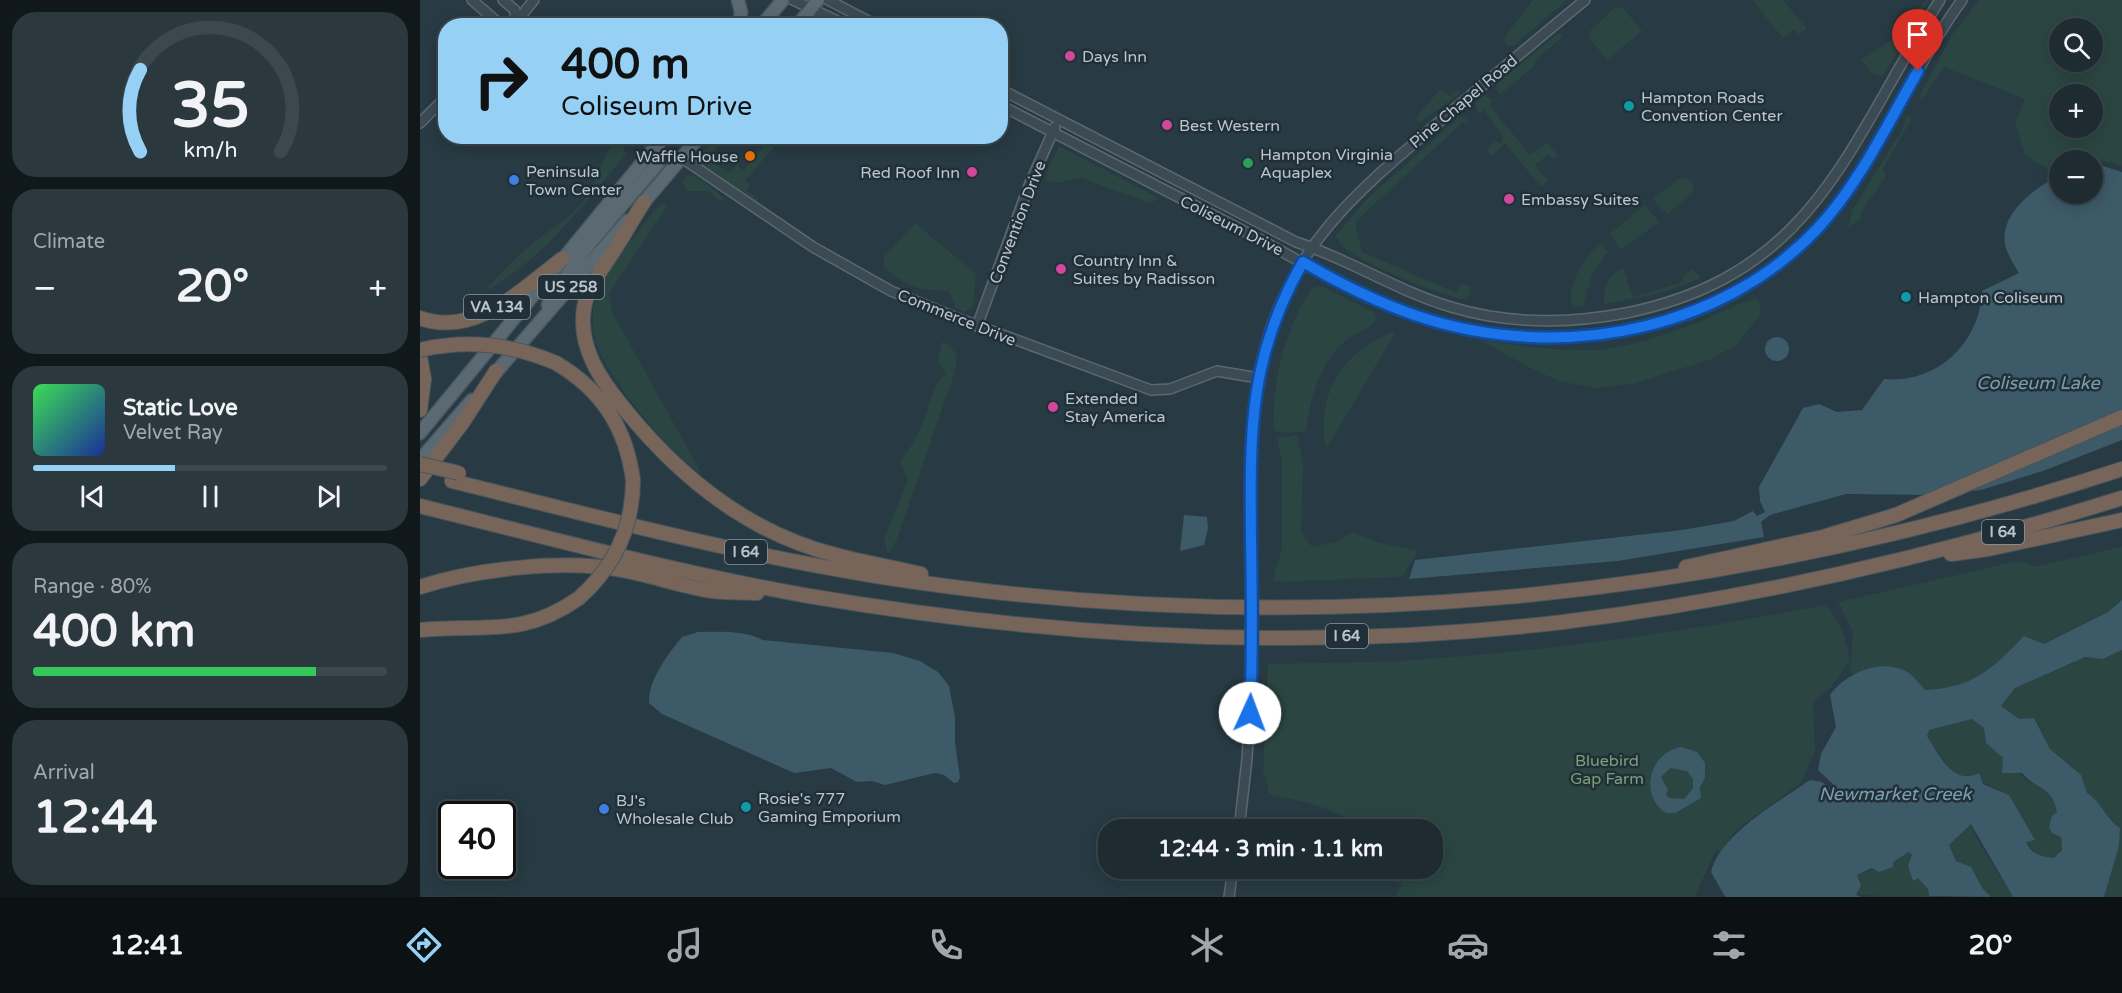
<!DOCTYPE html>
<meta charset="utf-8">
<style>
body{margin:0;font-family:"Varela Round",sans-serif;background:#2b383e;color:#f1f3f6;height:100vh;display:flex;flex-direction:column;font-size:22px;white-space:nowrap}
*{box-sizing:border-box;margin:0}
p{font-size:20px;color:#a1a7ac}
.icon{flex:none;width:33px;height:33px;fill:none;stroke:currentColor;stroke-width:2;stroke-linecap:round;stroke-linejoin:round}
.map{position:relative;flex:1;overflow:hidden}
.details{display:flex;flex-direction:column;gap:12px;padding:12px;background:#10181c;width:420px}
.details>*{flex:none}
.top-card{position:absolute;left:18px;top:18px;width:570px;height:126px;border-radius:24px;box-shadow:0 3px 15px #0003,0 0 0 2px #3c484d;background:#96d1f5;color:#111;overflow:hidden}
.fabs{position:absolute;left:1629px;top:18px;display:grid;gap:12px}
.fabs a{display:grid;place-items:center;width:54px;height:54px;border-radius:50%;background:#1e2c32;box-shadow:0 3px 15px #0003,0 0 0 2px #3c484d;font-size:30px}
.speed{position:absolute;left:18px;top:801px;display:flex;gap:12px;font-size:30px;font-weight:700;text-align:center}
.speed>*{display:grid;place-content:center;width:78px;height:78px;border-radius:50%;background:#1e2c32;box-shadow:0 3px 15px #0003,0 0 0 2px #3c484d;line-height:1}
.speed .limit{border:3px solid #111;border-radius:9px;background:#fff;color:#111}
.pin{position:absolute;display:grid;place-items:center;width:51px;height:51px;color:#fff;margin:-62px -26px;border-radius:50% 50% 50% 0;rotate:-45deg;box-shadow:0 0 6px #0007}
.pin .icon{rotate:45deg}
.me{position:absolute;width:66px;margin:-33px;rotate:2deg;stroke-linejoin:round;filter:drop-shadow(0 0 4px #0008)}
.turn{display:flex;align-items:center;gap:21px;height:126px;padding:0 24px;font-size:27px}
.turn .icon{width:78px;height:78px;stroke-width:2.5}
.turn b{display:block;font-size:42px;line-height:51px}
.big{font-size:45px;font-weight:700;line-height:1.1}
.details .card{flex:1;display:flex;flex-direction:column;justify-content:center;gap:9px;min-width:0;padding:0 21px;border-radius:24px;background:#2b383e}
.details .dial{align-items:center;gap:0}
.dial svg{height:156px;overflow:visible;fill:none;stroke:#3c484d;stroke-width:7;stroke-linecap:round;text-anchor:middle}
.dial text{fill:#f1f3f6;stroke:none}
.song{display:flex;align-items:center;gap:18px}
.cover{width:72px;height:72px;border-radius:9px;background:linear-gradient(135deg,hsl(130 70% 55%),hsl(230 70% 35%))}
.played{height:6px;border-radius:3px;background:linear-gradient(90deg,#96d1f5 40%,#3c484d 40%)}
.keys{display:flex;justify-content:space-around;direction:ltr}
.heat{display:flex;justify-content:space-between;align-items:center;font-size:33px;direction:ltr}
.charge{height:9px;border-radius:4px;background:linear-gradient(90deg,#34c759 80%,#3c484d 0)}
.trip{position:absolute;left:678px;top:819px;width:345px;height:60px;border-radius:24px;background:#1e2c32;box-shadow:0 3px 15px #0003,0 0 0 2px #3c484d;font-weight:700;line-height:60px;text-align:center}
.tab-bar{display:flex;height:96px;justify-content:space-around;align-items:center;background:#0c1214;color:#a1a7ac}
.tab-bar .icon{width:42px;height:42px}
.tab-bar .active{color:#96d1f5}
.tab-bar b{font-size:27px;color:#f1f3f6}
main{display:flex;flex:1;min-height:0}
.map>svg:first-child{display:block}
.green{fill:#2b4642;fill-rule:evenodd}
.water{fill:#3d5a69;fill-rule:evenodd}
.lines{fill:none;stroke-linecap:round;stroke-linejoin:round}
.minor-casing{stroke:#5b6870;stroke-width:12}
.major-casing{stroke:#49575f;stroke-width:15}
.highway-casing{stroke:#47555d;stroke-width:16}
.minor{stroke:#3c4b53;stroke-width:9}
.major{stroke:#5b6a72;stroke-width:12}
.highway{stroke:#78655a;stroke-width:14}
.minor-bridge-casing{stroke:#5b6870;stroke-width:12;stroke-linecap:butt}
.highway-bridge-casing{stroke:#47555d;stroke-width:16;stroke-linecap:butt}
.minor-bridge{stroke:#3c4b53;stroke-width:9}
.highway-bridge{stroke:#78655a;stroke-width:14}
.route-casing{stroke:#114b97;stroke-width:15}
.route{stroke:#1a73e8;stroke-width:10}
.hotel-dot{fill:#d1479c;stroke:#213038;stroke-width:2}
.culture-dot{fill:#0f9aa8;stroke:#213038;stroke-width:2}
.food-dot{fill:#e8710a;stroke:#213038;stroke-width:2}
.leisure-dot{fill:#2e9e5b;stroke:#213038;stroke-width:2}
.shop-dot{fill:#3f7fe0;stroke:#213038;stroke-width:2}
.labels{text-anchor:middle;stroke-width:5;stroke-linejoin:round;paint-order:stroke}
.shield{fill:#213038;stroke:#8c98a0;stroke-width:1.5}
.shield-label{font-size:15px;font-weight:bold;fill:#bac5cc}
.poi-label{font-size:16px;fill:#bac5cc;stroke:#213038;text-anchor:start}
.street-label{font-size:16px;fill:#bac5cc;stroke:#213038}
.park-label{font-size:16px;fill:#79a179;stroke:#213038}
.water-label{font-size:18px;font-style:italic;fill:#7b9dae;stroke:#213038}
</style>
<main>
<section class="details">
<div class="card dial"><svg viewBox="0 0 100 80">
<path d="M14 69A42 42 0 1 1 86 69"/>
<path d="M14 69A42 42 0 0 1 14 27" stroke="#96d1f5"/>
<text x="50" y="56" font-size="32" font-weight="700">35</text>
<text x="50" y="72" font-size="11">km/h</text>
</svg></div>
<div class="card"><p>Climate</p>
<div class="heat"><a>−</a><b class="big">20°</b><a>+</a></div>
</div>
<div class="card">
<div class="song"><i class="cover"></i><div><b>Static Love</b><p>Velvet Ray</p></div></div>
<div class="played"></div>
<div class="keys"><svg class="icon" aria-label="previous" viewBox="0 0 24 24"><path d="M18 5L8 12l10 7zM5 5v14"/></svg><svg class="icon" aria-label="pause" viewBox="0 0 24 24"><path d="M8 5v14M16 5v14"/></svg><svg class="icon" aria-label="next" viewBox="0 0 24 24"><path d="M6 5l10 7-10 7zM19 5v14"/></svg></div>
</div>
<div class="card"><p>Range · 80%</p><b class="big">400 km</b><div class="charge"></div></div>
<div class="card"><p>Arrival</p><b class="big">12:44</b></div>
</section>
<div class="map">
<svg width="1702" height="897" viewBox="0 0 1702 897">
<rect width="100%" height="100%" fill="#283a43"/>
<path class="green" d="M1113,0h34l-54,46h-4l-4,-3v-7z
M1332,0h31l24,29 -8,6 -5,-6 -11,9z
M1506,0h3l-47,77 -11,-4 -10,-13 39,-26z
M1559,0h143v166l-35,-9 -7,3h-20l-1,10 -5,3 -29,-18 -10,-33 10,-23 -81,-32 -22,33 -3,-3 33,-62zM1640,28h32v34h-32zM1640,94h32v34h-32z
M1199,7l5,2 18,22 -35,29 -17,-21 -1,-7 24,-23z
M1139,33l4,4 -26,21 -4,9 -33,28 -5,-7 2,-5z
M1019,90l11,6 7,-6 4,2 -40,30 -3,-1 -1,-4z
M1064,95l9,6 -4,4 41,50 17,-13 11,14 -5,3 -4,-5 -14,11 13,16 -7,6 -36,-44 -14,13 -5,-6 9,-9 6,3 2,-7 -19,-27 -5,4 -4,-11z
M1487,115l5,3 -29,51 3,7 -25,36v6l-13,11 5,-20 49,-79z
M1039,117l7,1 3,7 -6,-3 -108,100 7,30 95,41 3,-9 11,3 -2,9 -7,3c-21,-4 -121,-41 -124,-60l-4,-1 32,-38z
M198,136l8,18c-42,50 -83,106 -142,138 16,-18 31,-34 49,-49 16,-13 33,-22 47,-38 18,-20 20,-48 38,-69z
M296,137h11l-18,21 20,15 8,-8 6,6 28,-34 8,4 -34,40 5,3 -4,6 12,9 -1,2h-5l-49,-34 -2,-13z
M639,146l96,50 3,3 -8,4 -69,-25 -24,5 -11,-2 2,-12z
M268,175c15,2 25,15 36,23l-3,4 -13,-11h-21l-5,-8z
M1261,177l10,3 3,10 -27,25 -14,-16z
M242,203l4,1 -1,6 -56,83 3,19 91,164c-28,-21 -52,-49 -73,-76 -44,-59 -53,-90 -6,-151 13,-15 24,-32 38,-46z
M1225,205l14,17 -38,28 -11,-16z
M495,223l61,51 -3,33 -9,5 -9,-5 -6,-16c-32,-1 -40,-3 -65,-24l-1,-9z
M1182,244l6,8 -16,22 -9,33h-10c-9,-18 12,-54 29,-63z
M1203,268l10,29 50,-15v-6l9,-7 9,9 -40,15 -56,11c-4,-14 4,-31 18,-36z
M901,286l53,26 3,5c-5,12 -16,13 -25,19 -31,20 -42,62 -46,95l-16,2 -16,-2c-3,-47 11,-104 38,-143z
M1334,299l5,2 2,13 -25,31 -25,14 -78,25 -38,4 -32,-6 -25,-10 -58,-32c38,5 77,12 115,10 33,-2 68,-15 99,-26 21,-8 36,-18 60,-25z
M973,332l2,1 -68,114h-2c-7,-57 16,-93 68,-115z
M522,342l8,3 7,11 -3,18 -57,165 -9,15 -4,-15 24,-60 -8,-17c10,-14 18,-26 24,-42 7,-16 7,-36 22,-46l-8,-13z
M877,435l6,28 -2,69 11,15 24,-5 17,-10 23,10 42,9 -16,26 -128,5c-1,-13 7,-24 8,-37v-84l-5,-23z
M1702,547v53l-14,12 -64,32 -20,-8c-33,33 -51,52 -99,55 -28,-29 -34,-27 -72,-17l-3,-3 3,-39 -15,-30 181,-41 15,6z
M1405,605c15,15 21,34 25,55l-18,26 -19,16 2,49 -14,32 -66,48 -14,21 -5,-3 -21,48h-299l6,-13 -16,-5 -4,-10 50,-1v-38l-70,-1c-26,-22 -61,-28 -93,-35l-3,-18 -3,-2 5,-110c44,-1 88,-1 131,-3 143,-9 289,-29 426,-56z
M1702,650v247h-18l15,-51 1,-18c-15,-10 -18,-26 -33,-35l-6,-18 -31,-26 -15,-31 -16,1 -18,-13 14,-18 70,-31 18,2z
M1552,719l12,9 2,15 43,39c30,7 31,42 33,69l-8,7c-12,-1 -22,-5 -28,-16l8,-2 -25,-45 -36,-18 -14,-1 -11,-9 -21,-31 1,-6z
M1551,824l7,17 35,56h-22l-8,-8 -12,-22 -15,-6 -7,-16z
M1489,852l3,3 2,26 4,-4 10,12 1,6 6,2 -79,-2 5,-9 -4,-11 36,-13z"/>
<path class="water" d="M1673,163l29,9v268l-79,31 -62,19 -43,5 -92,-1 -76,21 -9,7 3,15 -146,24 -209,18 6,-19 267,-30 52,-9 19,-10 4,5 8,-4 -5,-11 -1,-14 44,-79 16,-4 18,8 25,-2 22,-31c53,5 96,-36 98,-88l37,-18c-5,-8 -12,-19 -14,-29 -5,-32 31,-56 54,-69l1,19h32z
M1345 349a12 12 0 1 1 24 0a12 12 0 1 1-24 0Z
M764,515l23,2 1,11 -4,17 -24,6z
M1702,600v50l-19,9 -18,-2 -70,31 -14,18 18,13 15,-1 16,31 31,26 6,18c15,9 18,25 33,35l-1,18 -15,51h-91l-42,-73 -22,21 7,16 15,6 12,22 8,8 -62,-1 -1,-7 -10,-11 -5,3 -5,-15 4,-11 -3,-3 -16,10v5l-14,5 -7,-4 -15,7 4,11 -5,9 6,2h-136l-2,-2 -13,-23c9,-38 69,-71 99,-92l12,2 13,10 2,-4 -19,-18 3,-16 15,-27 -6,-32c15,-21 49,-37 75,-24 8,3 15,14 20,19 48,-2 67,-21 99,-54l20,8 64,-32zM1552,719l12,9 2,15 17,15 -1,15h20c14,17 29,12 35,39l-5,4 -3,11 3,6 9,4 1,13 -8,8c-12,-1 -23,-4 -28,-16l9,-2 -26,-45 -26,-11 -4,-11c-26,14 -40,-19 -52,-37l2,-6z
M278,632c22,0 45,-2 65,8l130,13 27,8 18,11 11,14 6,31v26l5,34 -2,5 -4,1 -10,-8 -9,-2 -50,12 -13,-4 -15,1 -26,-14 -37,5 -132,-59 -13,-11c-1,-23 19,-49 33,-66z
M1261,747l16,5 8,11v14l-5,10 1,11 -26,15h-9c-28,-18 -16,-61 15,-66zM1250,768l17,3 6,8v9l-9,11 -15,-1 -3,-4 2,-4 -7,-13z"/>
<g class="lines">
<g class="minor-casing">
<path id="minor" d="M52,0l30,26
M83,0l12,10v13
M373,0l55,26
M408,0l50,26
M93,26l21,-26
M580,89l296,153c53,17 101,49 155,65 56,17 117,17 175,6 191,-39 221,-169 314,-313
M580,105c83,42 164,85 246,127 52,27 102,60 157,80 131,46 294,33 398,-67 71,-68 104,-166 161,-245
M0,123l26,-26
M228,136l9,9
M262,158l131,89 78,44 61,25 199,74 19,-1 47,-18 41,7
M557,326l53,-143 25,-56
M832,572c-1,-73 -7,-149 12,-221 28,-107 95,-161 175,-229 49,-41 97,-82 146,-122
M819,830l8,-71 5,-92
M809,897l4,-29"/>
</g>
<g class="major-casing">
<path id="major" d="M318,0l3,12 -2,14
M341,26l22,-26
M377,26l21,-26
M219,208l61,-72
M128,305c29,-52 72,-96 110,-142l2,-9 -3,-9
M71,378l136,-157
M0,433l244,-297
M0,460l52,-60"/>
</g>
<g class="highway-casing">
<path id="highway" d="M224,202c-11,16 -20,34 -31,50 -12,19 -25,34 -29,56 -6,39 16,71 39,99 56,70 125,126 213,148 28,8 57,12 85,19
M0,318c55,20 102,-29 142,-59
M0,357l4,22 -4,31
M136,363c46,27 70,65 77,117
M0,479l43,-57 33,-51
M32,481c141,35 281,72 424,95 422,67 842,25 1246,-107
M0,506c129,32 258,67 389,90 248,42 504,56 754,26 189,-23 377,-67 559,-124
M1531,554l37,-5 134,-29
M1266,567l137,-30 73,-22 226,-98
M0,587c55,-18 144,-28 201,-17 29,5 56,15 85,20 17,3 34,2 51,3
M0,630c63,-6 103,8 159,-32"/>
</g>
<use href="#minor" class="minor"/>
<use href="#major" class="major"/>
<use href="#highway" class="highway"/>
<g class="minor-bridge-casing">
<path id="minor-bridge" d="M832,667v-95"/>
</g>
<g class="highway-bridge-casing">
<path id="highway-bridge" d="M0,350c47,-11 92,-6 136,13
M0,464l39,9
M159,598c35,-31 54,-71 54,-118"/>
</g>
<use href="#minor-bridge" class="minor-bridge"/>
<use href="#highway-bridge" class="highway-bridge"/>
</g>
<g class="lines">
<g class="route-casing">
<path id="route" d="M830,713c3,-58 2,-116 1,-173 -1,-106 -3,-183 52,-278 44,26 91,49 141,62 131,34 280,4 374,-96 41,-44 70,-105 100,-157"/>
</g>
<use href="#route" class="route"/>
</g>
<g class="hotel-dot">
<circle cx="650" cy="56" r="6"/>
<circle cx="747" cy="125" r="6"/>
<circle cx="552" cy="172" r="6"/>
<circle cx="1089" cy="199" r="6"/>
<circle cx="641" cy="269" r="6"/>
<circle cx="633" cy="407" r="6"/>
</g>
<g class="culture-dot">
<circle cx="1209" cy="106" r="6"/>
<circle cx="1486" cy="297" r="6"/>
<circle cx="326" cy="807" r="6"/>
</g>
<circle class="food-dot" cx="330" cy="156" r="6"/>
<circle class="leisure-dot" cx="828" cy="163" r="6"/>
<g class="shop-dot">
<circle cx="94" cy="180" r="6"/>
<circle cx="184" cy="809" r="6"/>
</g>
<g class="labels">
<g class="shield">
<rect x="118" y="275" width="66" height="24" rx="4.5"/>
<rect x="44" y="295" width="66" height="24" rx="4.5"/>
<rect x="1562" y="520" width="42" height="24" rx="4.5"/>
<rect x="305" y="540" width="42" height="24" rx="4.5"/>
<rect x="906" y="624" width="42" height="24" rx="4.5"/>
</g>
<g class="shield-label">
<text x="151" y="292">US 258</text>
<text x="77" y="312">VA 134</text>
<text x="1583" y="537">I 64</text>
<text x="326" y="557">I 64</text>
<text x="927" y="641">I 64</text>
</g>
<g class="poi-label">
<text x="662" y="62">Days Inn</text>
<text x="1221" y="103">Hampton Roads<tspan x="1221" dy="18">Convention Center</tspan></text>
<text x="759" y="131">Best Western</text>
<text x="840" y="160">Hampton Virginia<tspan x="840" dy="18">Aquaplex</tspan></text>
<text x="318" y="162" text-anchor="end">Waffle House</text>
<text x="106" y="177">Peninsula<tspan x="106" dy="18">Town Center</tspan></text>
<text x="540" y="178" text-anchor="end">Red Roof Inn</text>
<text x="1101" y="205">Embassy Suites</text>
<text x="653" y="266">Country Inn &amp;<tspan x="653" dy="18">Suites by Radisson</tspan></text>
<text x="1498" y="303">Hampton Coliseum</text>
<text x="645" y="404">Extended<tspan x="645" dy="18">Stay America</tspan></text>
<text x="338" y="804">Rosie's 777<tspan x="338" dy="18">Gaming Emporium</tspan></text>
<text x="196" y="806">BJ's<tspan x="196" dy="18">Wholesale Club</tspan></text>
</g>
<g class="street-label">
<text transform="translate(1043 101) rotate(-40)" y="6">Pine Chapel Road</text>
<text transform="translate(597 222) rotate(-69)" y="6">Convention Drive</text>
<text transform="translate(812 225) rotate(27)" y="6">Coliseum Drive</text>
<text transform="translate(537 317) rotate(22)" y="6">Commerce Drive</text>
</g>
<g class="park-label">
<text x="1187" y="766">Bluebird<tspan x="1187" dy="18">Gap Farm</tspan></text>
</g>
<g class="water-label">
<text x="1618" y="389">Coliseum Lake</text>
<text x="1475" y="800">Newmarket Creek</text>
</g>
</g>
</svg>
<div class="fabs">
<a><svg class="icon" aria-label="search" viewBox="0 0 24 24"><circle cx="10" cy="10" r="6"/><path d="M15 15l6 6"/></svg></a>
<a>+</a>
<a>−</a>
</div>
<div class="speed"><div class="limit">40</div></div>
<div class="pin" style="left:1498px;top:71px;background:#d93025"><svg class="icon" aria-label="arrive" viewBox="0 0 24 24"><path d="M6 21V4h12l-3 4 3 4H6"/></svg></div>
<svg class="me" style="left:830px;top:713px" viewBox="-20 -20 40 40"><circle r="19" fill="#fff"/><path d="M0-13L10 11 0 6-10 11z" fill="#1a73e8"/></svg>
<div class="trip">12:44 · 3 min · 1.1 km</div>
<div class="top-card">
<div class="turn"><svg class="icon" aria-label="right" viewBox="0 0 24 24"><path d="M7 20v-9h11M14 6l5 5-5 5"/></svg><div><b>400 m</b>Coliseum Drive</div></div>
</div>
</div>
</main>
<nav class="tab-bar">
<b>12:41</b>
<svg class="icon active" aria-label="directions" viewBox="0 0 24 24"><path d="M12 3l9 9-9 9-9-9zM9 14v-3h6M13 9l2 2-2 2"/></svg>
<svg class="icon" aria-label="music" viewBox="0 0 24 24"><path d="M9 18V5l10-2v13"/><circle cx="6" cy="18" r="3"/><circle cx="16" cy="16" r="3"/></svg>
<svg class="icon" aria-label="phone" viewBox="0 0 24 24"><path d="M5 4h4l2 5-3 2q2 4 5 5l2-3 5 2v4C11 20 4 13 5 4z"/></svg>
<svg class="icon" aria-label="climate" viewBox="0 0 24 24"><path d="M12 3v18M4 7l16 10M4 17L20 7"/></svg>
<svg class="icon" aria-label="car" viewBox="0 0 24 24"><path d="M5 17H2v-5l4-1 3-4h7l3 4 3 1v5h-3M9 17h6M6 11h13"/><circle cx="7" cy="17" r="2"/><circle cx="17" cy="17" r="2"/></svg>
<svg class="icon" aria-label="filters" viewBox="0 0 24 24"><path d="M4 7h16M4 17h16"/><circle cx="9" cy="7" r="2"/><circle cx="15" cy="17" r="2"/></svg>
<b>20°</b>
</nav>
